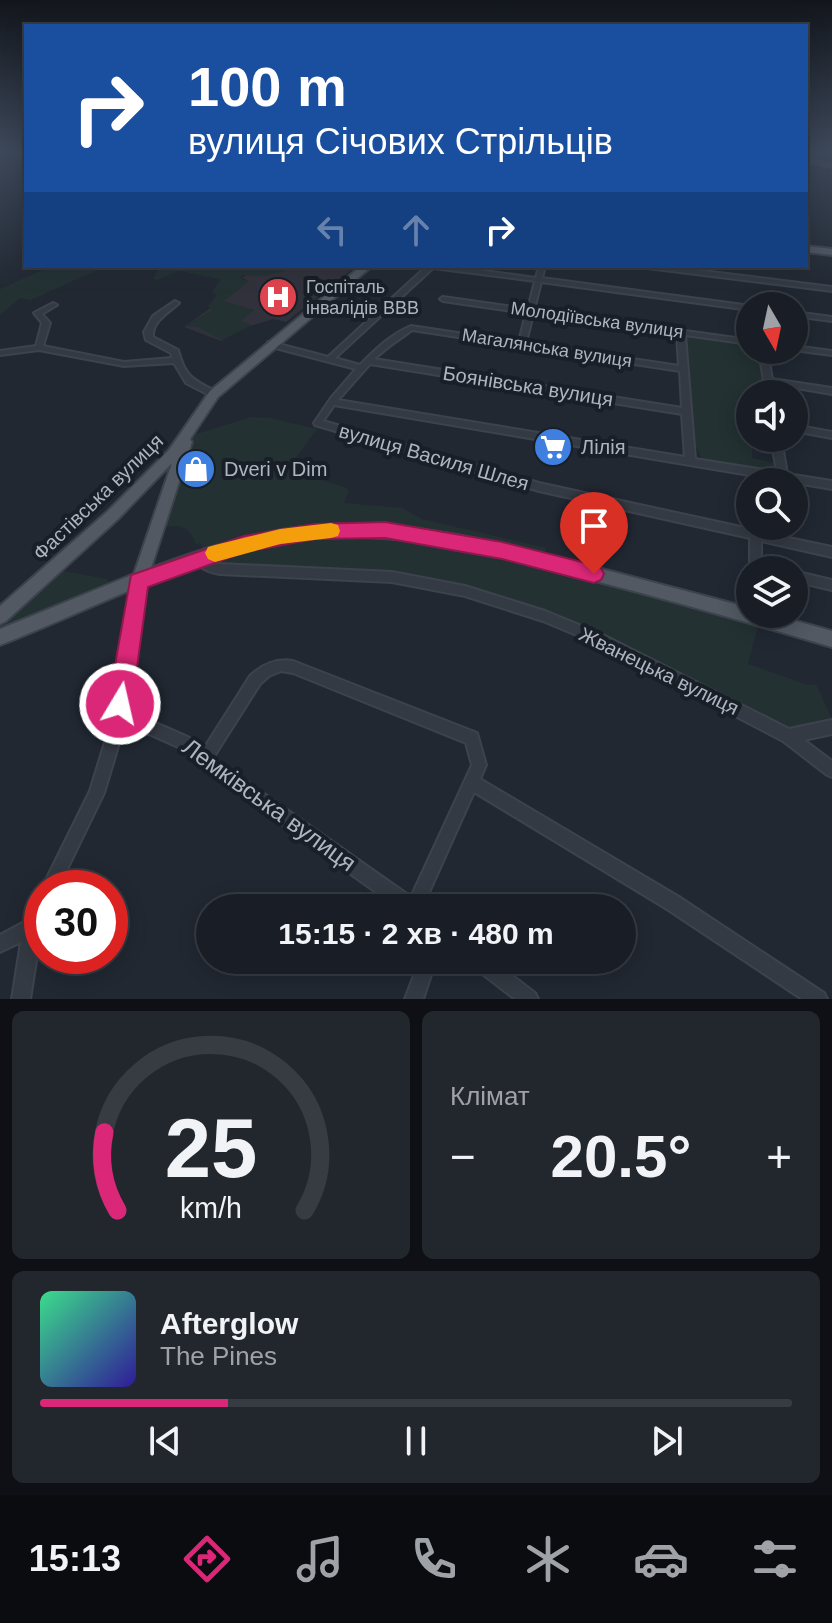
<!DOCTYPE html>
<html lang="uk">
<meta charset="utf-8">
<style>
body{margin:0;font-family:Helvetica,sans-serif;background:#22272e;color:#f1f3f6;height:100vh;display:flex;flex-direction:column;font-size:30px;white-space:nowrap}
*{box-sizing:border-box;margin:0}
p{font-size:26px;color:#9fa2a7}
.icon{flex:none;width:44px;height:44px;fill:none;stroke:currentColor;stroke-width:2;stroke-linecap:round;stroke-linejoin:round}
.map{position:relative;height:999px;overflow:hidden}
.details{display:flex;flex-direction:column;gap:12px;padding:12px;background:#0e1015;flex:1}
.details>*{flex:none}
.hud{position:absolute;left:24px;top:24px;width:784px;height:244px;border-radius:0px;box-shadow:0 4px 20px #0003,0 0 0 2px #373c43;background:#1a4fa0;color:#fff;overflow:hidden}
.needle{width:52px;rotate:171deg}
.buttons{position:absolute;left:736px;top:292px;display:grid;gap:16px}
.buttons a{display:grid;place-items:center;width:72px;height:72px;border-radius:50%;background:#191e26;box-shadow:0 4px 20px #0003,0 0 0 2px #373c43;font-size:40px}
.speed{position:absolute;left:24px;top:870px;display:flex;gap:16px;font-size:40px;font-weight:700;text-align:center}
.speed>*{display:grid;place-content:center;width:104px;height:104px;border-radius:50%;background:#191e26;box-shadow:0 4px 20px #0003,0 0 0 2px #373c43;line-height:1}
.speed .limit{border:12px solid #d22;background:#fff;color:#111}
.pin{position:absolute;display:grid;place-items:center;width:68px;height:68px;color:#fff;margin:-82px -34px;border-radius:50% 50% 50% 0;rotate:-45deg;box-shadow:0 0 8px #0007}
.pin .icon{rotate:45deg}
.me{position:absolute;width:88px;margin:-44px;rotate:9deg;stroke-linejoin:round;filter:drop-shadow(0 0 6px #0008)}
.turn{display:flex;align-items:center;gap:28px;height:168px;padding:0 32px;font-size:36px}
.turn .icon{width:104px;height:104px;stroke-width:2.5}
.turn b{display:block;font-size:56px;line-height:68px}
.lanes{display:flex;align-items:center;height:76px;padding:0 32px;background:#0003;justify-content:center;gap:40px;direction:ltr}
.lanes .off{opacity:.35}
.big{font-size:60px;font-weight:600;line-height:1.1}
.details .card{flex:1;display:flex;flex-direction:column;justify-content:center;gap:12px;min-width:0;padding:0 28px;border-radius:12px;background:#22272e}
.details .dial{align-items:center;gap:0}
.dial svg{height:208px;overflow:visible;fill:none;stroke:#373c43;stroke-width:7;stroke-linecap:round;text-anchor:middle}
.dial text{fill:#f1f3f6;stroke:none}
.song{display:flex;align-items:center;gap:24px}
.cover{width:96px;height:96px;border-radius:12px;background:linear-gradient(135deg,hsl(150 70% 55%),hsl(250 70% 35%))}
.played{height:8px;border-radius:4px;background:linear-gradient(90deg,#db2777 25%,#373c43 25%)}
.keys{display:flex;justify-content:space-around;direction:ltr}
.heat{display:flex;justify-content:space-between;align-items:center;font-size:44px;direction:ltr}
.details .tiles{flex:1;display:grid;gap:12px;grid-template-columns:1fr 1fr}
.card:last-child{grid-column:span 2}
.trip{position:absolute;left:196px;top:894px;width:440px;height:80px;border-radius:40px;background:#191e26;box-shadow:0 4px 20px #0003,0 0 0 2px #373c43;font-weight:600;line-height:80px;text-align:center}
.tab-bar{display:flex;height:128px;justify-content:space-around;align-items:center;background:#0a0c0f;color:#9fa2a7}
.tab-bar .icon{width:56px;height:56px}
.tab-bar .current{color:#db2777}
.tab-bar b{font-size:36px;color:#f1f3f6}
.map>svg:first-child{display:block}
.medical{fill:#31313b}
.green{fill:#233133}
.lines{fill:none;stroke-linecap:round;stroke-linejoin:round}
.minor-casing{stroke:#3d434c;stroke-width:4}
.major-casing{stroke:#3d434c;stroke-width:4}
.minor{fill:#343a43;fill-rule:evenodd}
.major{fill:#525963;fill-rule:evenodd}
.route{fill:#db2777;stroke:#8e194d;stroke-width:2}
.slow{fill:#f59e0b}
.labels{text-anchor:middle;stroke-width:8;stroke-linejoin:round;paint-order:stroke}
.far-poi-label{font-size:18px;fill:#aeb5c0;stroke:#191f27;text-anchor:start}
.far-street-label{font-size:18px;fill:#aeb5c0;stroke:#191f27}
.street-label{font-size:20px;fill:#aeb5c0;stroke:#191f27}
.poi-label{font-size:20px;fill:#aeb5c0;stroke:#191f27;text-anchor:start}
.near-street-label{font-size:24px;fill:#aeb5c0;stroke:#191f27}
</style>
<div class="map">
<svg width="832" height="999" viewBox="0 0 832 999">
<rect width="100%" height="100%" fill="#212832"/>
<path class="medical" d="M258,266l14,2 84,-2 -70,56 -13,-3 -32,10 -20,12 -37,-14 64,-46 -6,-3z"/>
<path class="green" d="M52,266h54l-75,34 -11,-2 -20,17v-26z
M154,266h116l15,5 -21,5 -22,-1 -1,4 8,2 -25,20 30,9 -13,11 11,4 -30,15 -24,-13 -13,-1 27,-16 -4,-4 9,-11 -5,-3 9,-13 -42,-8 -22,9 -4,-1 5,-9z
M681,332l69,10v8h13l8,44h-21v44h26l2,10 -21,-4 -5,2v12l22,5 2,8 -74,-12 -5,-11 -8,-1z
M251,417l19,1 47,11 -23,31 21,7 -6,9 38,12 2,3 -5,12 58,5 20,11 124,29 -3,12 217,58 -12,46 60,21 8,-1 16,35 -3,8 -41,8 -191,-97 -166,-55 -212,-15 -20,-10 3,-11 -1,-4 -5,1c-9,-21 -15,-18 -37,-17l28,-90z
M58,570l49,9 2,3 -109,46v-8z"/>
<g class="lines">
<g class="minor-casing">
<path id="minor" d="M806,159l26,6v2l-26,-6z
M427,266h22l87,12 3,-12h6l-3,12 209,28 -1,4 -209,-28 -7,28 216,30v4l-65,-9 10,124 82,13 -6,-34h10l6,36 45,7v8l-498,-84 -11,16 216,62 211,46v-3h10v6l72,15v10l-71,-16v21l15,5 2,3h-28v-32l-211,-47 -224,-66 -1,-2 17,-25 25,-29 -88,-23v-4h3l57,15zM433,268l102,13 -7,28 -85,-12 -3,2 3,2 83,12 -7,29 -108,-16c-20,8 -36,24 -51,39l-25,-7zM533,314l144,20 2,32 -153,-23zM412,330l268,41 2,37 -308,-49 17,-14zM370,364l312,50 3,43 -347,-57z
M644,266h19l169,21v4l-185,-23z
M175,301l4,2c-11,10 -27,18 -26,34l25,13c7,27 15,30 39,42v4h-6l-25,-13 -12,-20 -50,3 -85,-16 -39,5v-4l36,-5 6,-23 -8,-10 19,-10 4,2 -2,1 -13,8 8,9 -7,23 81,16 48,-4 -1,-5 -25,-13 -2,-8 9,-16z
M794,312l38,5v4l-38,-5z
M794,346l38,5v4l-39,-5z
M759,350h8l5,29 60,9v6l-59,-10 1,10h-8z
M794,425l38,7v6l-38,-7z
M199,553l13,10 8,1 172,8 73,14 80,25 56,23 188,95 43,-9v14l-28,6 28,21v16l-5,-2 -44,-34 -190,-99 -50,-21 -78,-25 -73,-14 -172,-8c-12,-2 -20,-5 -26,-16l1,-3z
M794,571l38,9v10l-38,-9z
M139,576l4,2 2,3 -20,139h24l39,17 15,13 47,-74c13,-12 26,-18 43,-15l179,70 5,2 9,32 -6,14 199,118 145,96 3,6h-25l-135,-90 -193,-117 -52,116h-24l-199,-143 -21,-18 -29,-13 -27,-1 -18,60 -46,95h-16l48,-97 20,-65 23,-145 2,-3zM281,671l12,2 173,70 6,22 -61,132 -198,-139 47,-74 9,-8z
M42,897v27l-12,75h-18l9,-57 -21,10v-17l26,-14 10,-22z
M420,960h16l-13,39h-18z
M470,960h22l43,33 3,6h-23l-43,-33z"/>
</g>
<g class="major-casing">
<path id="major" d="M806,246l26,3v6l-26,-3z
M361,266h11l-154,131 -28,42 2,3 -41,126c55,-21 113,-39 171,-43 84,-5 165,15 246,35 61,16 121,32 182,48v6h21l61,17v16c-78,-23 -155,-45 -233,-65 -105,-28 -213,-59 -322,-39 -99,19 -184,66 -277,102v-16l134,-55 38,-111 -54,56 -112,102 -6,3v-18l108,-95 61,-61 41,-59z"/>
</g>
<use href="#minor" class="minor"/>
<use href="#major" class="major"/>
</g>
<linearGradient id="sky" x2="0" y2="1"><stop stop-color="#12161c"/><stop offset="0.52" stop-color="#3d485a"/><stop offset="1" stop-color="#3d485a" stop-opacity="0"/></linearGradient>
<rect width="832" height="291" fill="url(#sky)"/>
<path class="route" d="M385,522l117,20 92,23 7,3 3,6 -3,6 -7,3 -92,-24 -117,-21 -70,1 -70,13 -97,35 -16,117 -4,8 -8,4 -8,-4 -4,-8 23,-129 113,-39 71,-12z"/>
<path class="slow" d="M331,523l7,2 2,6 -2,5 -7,2 -51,6 -65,18 -7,-3 -3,-6 3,-6 7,-2 65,-16z"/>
<defs>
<g id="hospital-disc" transform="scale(2)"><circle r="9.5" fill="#e0444e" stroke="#191f27"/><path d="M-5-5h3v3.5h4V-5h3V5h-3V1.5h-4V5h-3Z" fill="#fff"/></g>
<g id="supermarket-disc" transform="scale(2)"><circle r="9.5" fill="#3f7fe0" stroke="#191f27"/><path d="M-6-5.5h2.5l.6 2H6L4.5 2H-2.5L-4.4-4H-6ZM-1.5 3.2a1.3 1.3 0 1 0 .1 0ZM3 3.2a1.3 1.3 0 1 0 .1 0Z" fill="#fff"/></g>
<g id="shop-disc" transform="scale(2)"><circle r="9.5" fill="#3f7fe0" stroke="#191f27"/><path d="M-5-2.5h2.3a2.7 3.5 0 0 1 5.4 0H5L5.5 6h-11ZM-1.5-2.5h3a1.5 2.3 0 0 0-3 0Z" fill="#fff"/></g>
</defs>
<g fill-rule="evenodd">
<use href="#hospital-disc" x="278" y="297"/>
<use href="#supermarket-disc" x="553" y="447"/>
<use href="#shop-disc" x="196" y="469"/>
</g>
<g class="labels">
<g class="far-poi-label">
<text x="306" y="293">Госпіталь<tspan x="306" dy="21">інвалідів ВВВ</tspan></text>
</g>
<g class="far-street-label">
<text transform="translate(597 320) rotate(8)" y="6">Молодіївська вулиця</text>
<text transform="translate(547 348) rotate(9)" y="6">Магалянська вулиця</text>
</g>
<g class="street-label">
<text transform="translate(528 386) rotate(9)" y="7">Боянівська вулиця</text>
<text transform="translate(434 457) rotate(16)" y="7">вулиця Василя Шлея</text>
<text transform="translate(98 497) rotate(-44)" y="7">Фастівська вулиця</text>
<text transform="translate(659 671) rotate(26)" y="7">Жванецька вулиця</text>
</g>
<g class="poi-label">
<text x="581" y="454">Лілія</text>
<text x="224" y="476">Dveri v Dim</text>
</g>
<g class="near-street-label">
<text transform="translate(269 805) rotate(36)" y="8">Лемківська вулиця</text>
</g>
</g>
</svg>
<div class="buttons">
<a><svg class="needle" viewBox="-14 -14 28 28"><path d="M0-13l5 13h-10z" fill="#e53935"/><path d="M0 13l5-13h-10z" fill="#9fa2a7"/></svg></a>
<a><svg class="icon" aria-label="sound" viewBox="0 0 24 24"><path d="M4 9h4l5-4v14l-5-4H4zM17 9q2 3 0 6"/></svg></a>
<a><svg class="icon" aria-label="search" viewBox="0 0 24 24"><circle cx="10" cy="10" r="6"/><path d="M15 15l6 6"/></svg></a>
<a><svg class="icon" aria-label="layers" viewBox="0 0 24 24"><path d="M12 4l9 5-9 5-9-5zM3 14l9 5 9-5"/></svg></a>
</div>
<div class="speed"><div class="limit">30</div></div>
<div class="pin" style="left:594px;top:574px;background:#d93025"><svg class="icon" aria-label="arrive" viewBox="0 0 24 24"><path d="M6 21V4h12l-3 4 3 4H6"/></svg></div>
<svg class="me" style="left:120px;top:704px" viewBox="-20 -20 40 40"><circle r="17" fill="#db2777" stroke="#fff" stroke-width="3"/><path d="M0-11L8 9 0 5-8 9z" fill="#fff"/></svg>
<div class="trip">15:15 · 2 хв · 480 m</div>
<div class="hud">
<div class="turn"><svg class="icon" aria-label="right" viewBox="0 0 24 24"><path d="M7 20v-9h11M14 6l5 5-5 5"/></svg><div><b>100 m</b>вулиця Січових Стрільців</div></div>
<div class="lanes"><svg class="icon off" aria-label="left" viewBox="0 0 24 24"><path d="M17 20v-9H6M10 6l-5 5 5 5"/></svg><svg class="icon off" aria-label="ahead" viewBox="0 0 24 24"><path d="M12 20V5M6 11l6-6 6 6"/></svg><svg class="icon" aria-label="right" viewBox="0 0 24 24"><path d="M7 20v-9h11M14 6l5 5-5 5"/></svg></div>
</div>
</div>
<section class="details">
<div class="tiles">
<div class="card dial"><svg viewBox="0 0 100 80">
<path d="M14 69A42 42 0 1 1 86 69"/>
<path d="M14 69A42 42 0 0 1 9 39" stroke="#db2777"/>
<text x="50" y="56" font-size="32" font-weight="700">25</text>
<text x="50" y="72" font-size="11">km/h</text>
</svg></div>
<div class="card"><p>Клімат</p>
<div class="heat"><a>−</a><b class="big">20.5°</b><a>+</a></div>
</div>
<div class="card">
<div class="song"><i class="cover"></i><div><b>Afterglow</b><p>The Pines</p></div></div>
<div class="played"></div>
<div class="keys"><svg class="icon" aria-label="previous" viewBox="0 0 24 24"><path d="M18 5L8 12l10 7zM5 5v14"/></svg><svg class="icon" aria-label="pause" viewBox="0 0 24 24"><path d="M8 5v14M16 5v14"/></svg><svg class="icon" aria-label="next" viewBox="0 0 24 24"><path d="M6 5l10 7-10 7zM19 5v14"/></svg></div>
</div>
</div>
</section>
<nav class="tab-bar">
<b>15:13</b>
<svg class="icon current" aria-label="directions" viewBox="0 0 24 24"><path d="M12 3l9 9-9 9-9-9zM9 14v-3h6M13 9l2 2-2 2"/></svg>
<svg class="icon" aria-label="music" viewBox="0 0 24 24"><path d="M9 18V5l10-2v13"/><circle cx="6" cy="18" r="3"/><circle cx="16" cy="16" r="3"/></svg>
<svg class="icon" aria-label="phone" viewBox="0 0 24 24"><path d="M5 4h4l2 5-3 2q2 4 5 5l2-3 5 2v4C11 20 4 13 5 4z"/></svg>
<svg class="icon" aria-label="climate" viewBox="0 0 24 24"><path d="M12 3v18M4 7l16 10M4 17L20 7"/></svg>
<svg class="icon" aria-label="car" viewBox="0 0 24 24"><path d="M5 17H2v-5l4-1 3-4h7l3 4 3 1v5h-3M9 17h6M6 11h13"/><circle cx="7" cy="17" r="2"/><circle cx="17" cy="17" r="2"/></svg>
<svg class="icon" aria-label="filters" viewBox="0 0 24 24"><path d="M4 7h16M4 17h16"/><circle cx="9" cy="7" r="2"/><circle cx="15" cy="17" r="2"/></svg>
</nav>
